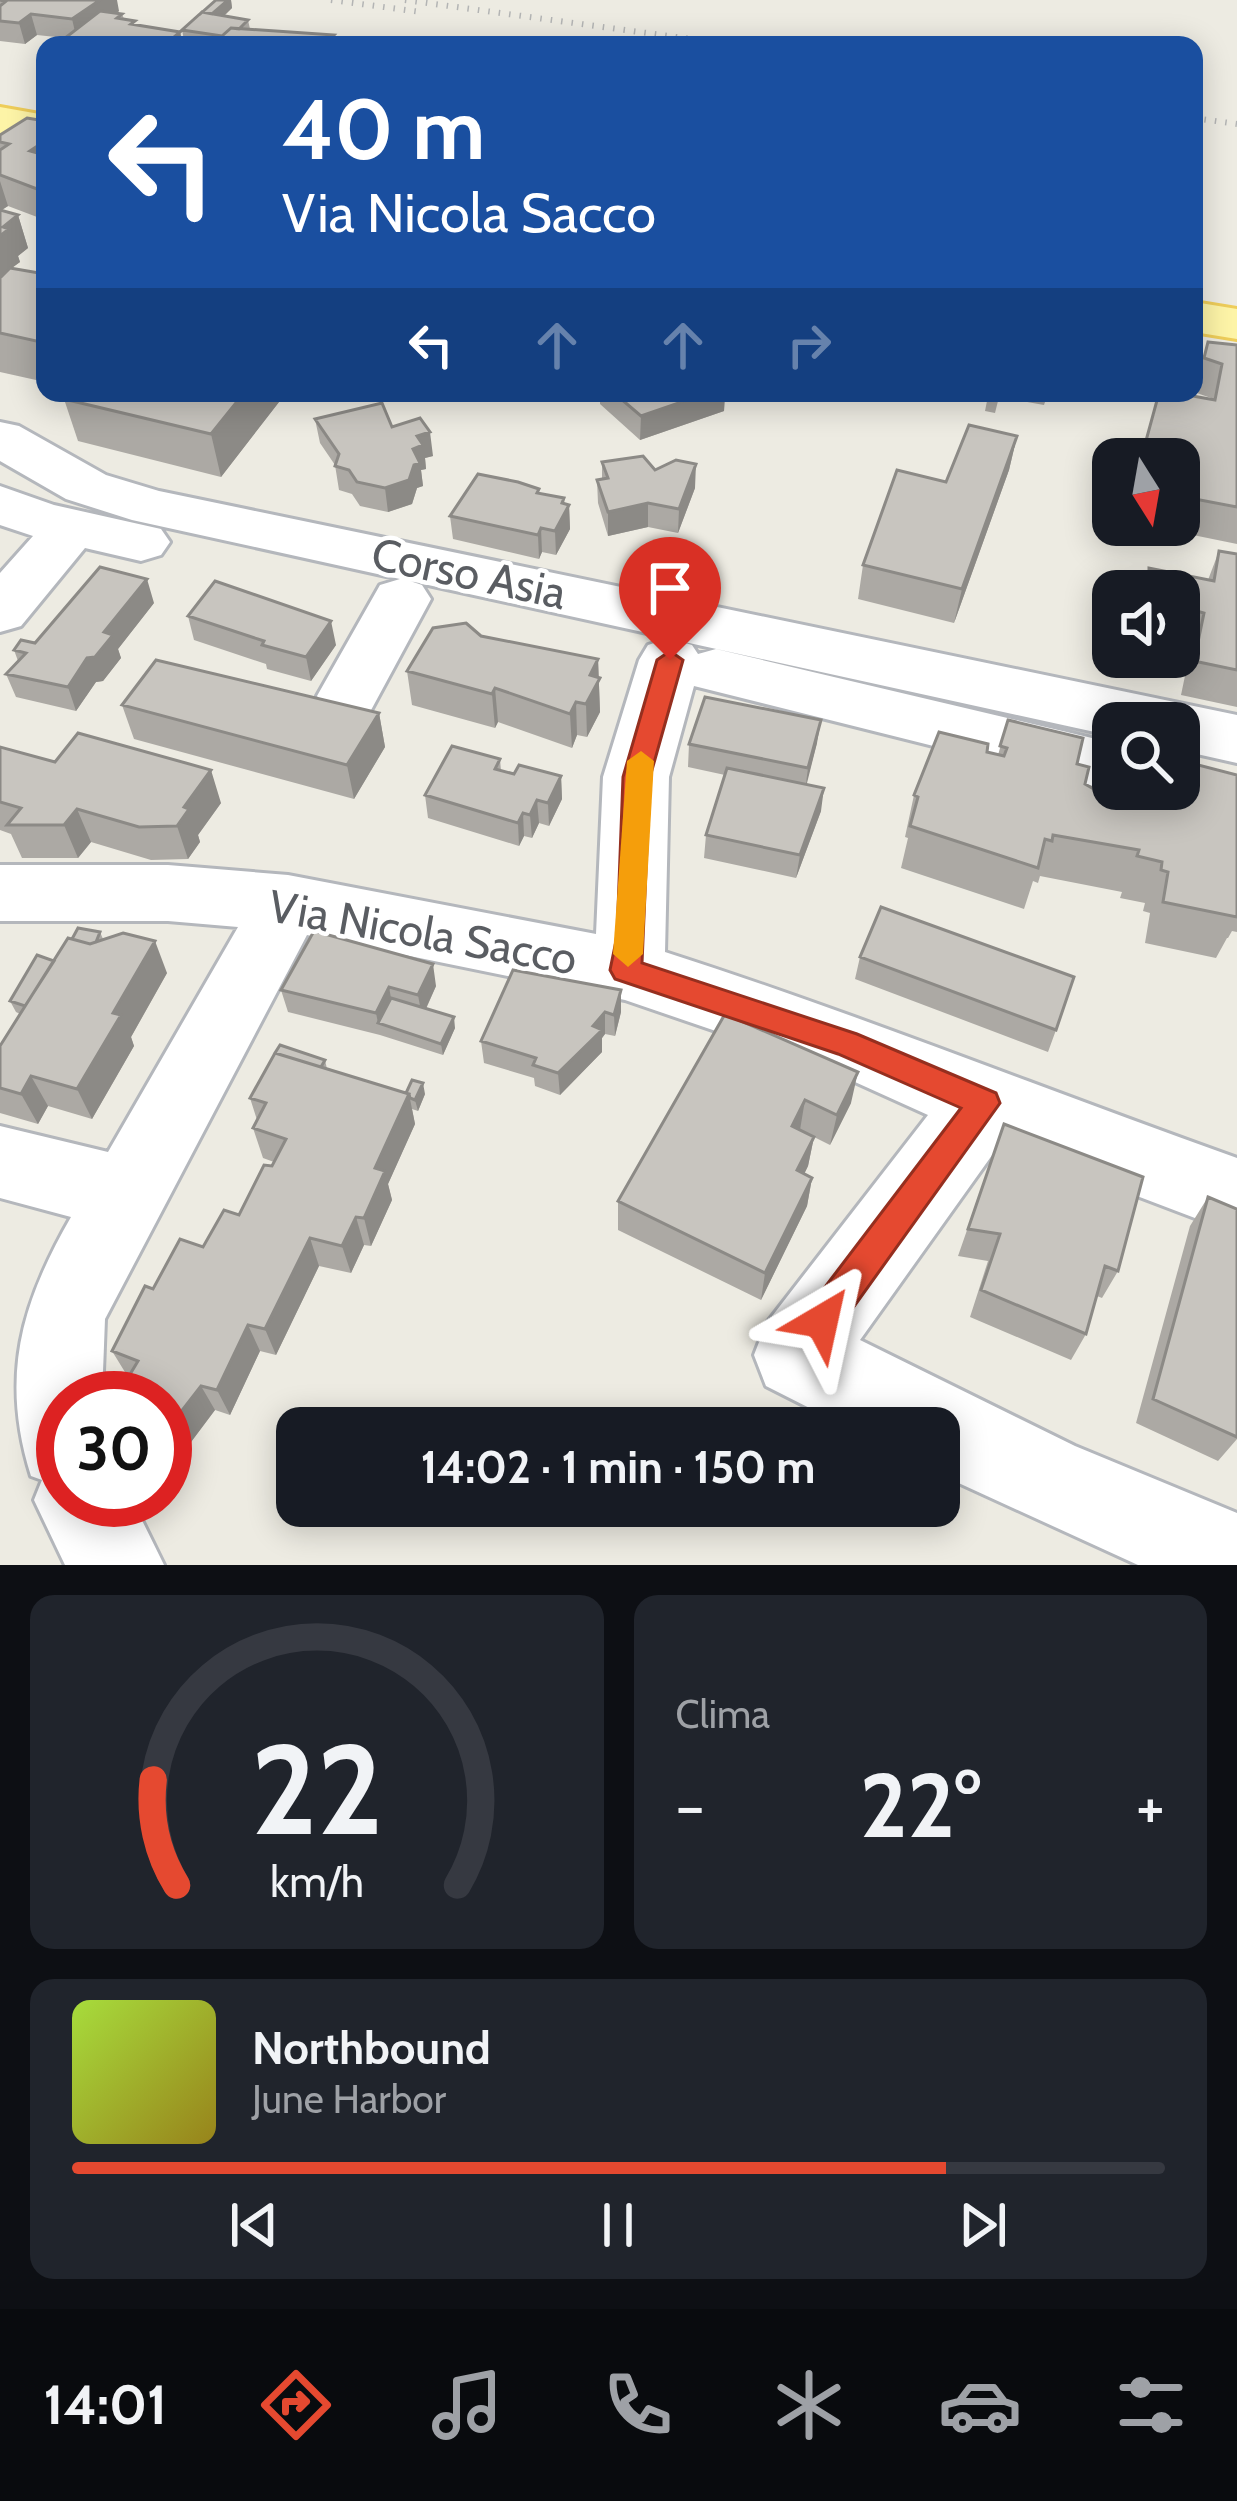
<!DOCTYPE html>
<html lang="it">
<meta charset="utf-8">
<style>
body{margin:0;font-family:Cabin,sans-serif;background:#20242c;color:#f1f3f6;height:100vh;display:flex;flex-direction:column;font-size:45px;white-space:nowrap}
*{box-sizing:border-box;margin:0}
p{font-size:39px;color:#9ea1a6}
.icon{flex:none;width:66px;height:66px;fill:none;stroke:currentColor;stroke-width:2;stroke-linecap:round;stroke-linejoin:round}
.map{position:relative;height:1565px;overflow:hidden}
.side{display:flex;flex-direction:column;gap:30px;padding:30px;background:#0d0f14;flex:1}
.side>*{flex:none}
.banner{position:absolute;left:36px;top:36px;width:1167px;height:366px;border-radius:24px;box-shadow:0 6px 30px #0003;background:#1a4fa0;color:#fff;overflow:hidden}
.needle{width:78px;rotate:169deg}
.controls{position:absolute;left:1092px;top:438px;display:grid;gap:24px}
.controls a{display:grid;place-items:center;width:108px;height:108px;border-radius:24px;background:#171b24;box-shadow:0 6px 30px #0003;font-size:60px}
.speed{position:absolute;left:36px;top:1371px;display:flex;gap:24px;font-size:60px;font-weight:700;text-align:center}
.speed>*{display:grid;place-content:center;width:156px;height:156px;border-radius:50%;background:#171b24;box-shadow:0 6px 30px #0003;line-height:1}
.speed .limit{border:18px solid #d22;background:#fff;color:#111}
.pin{position:absolute;display:grid;place-items:center;width:102px;height:102px;color:#fff;margin:-123px -51px;border-radius:50% 50% 50% 0;rotate:-45deg;box-shadow:0 0 12px #0007}
.pin .icon{rotate:45deg}
.me{position:absolute;width:132px;margin:-66px;rotate:36deg;stroke-linejoin:round;filter:drop-shadow(0 0 9px #0008)}
.turn{display:flex;align-items:center;gap:42px;height:252px;padding:0 48px;font-size:54px}
.turn .icon{width:156px;height:156px;stroke-width:2.5}
.turn b{display:block;font-size:84px;line-height:102px}
.lanes{display:flex;align-items:center;height:114px;padding:0 48px;background:#0003;justify-content:center;gap:60px;direction:ltr}
.lanes .off{opacity:.35}
.big{font-size:90px;font-weight:700;line-height:1.1}
.side .tile{flex:1;display:flex;flex-direction:column;justify-content:center;gap:18px;min-width:0;padding:0 42px;border-radius:24px;background:#20242c}
.side .dial{align-items:center;gap:0}
.dial svg{height:312px;overflow:visible;fill:none;stroke:#363941;stroke-width:7;stroke-linecap:round;text-anchor:middle}
.dial text{fill:#f1f3f6;stroke:none}
.song{display:flex;align-items:center;gap:36px}
.cover{width:144px;height:144px;border-radius:18px;background:linear-gradient(135deg,hsl(80 70% 55%),hsl(50 70% 35%))}
.played{height:12px;border-radius:6px;background:linear-gradient(90deg,#e54930 80%,#363941 80%)}
.keys{display:flex;justify-content:space-around;direction:ltr}
.heat{display:flex;justify-content:space-between;align-items:center;font-size:66px;direction:ltr}
.side .tiles{flex:1;display:grid;gap:30px;grid-template-columns:1fr 1fr}
.tile:last-child{grid-column:span 2}
.trip{position:absolute;left:276px;top:1407px;width:684px;height:120px;border-radius:24px;background:#171b24;box-shadow:0 6px 30px #0003;font-weight:700;line-height:120px;text-align:center}
.dock{display:flex;height:192px;justify-content:space-around;align-items:center;background:#090b0e;color:#9ea1a6}
.dock .icon{width:84px;height:84px}
.dock .current{color:#e54930}
.dock b{font-size:54px;color:#f1f3f6}
.map>svg:first-child{display:block}
.lines{fill:none;stroke-linecap:round;stroke-linejoin:round}
.minor-casing{stroke:#b4b7bc;stroke-width:6}
.major-casing{stroke:#eecd5a;stroke-width:6}
.minor{fill:#fff;fill-rule:evenodd}
.major{fill:#fdf4a7;fill-rule:evenodd}
.rail{stroke:#b3b4b4;stroke-width:6;stroke-dasharray:1.5 9;stroke-linecap:butt}
.wall{fill:#aca9a4}
.shaded-wall{fill:#8c8a86}
.building{fill:#c8c5bf;stroke:#8c8a86;stroke-width:3}
.route{fill:#e54930;stroke:#952f1f;stroke-width:3}
.slow{fill:#f59e0b}
.labels{text-anchor:middle;stroke-width:9;stroke-linejoin:round;paint-order:stroke}
.street-label{font-size:45px;fill:#5a5d62;stroke:#fff}
</style>
<div class="map">
<svg width="1237" height="1565" viewBox="0 0 1237 1565">
<rect width="100%" height="100%" fill="#edebe2"/>
<g class="lines">
<g class="minor-casing">
<path id="minor" d="M0,422l19,4 87,49 53,16 1078,224v48l-58,-13v-27h-66v13l-442,-97 21,6 6,9 18,-5 397,94v46h8l-8,2 -419,-105 -25,91 -4,175c193,62 381,138 572,206v76l-237,-90 -140,196 215,106 162,67v52h-99l-199,-91v-46h-90l-83,-42 -12,-31 12,-31 162,-209 -104,-47 -199,-68 -318,-65 -202,384 -3,79h-39v102h69l32,65h-99l-31,-65 8,-20 -11,-4c-31,-99 -10,-172 40,-259l-71,-19v-72l108,26 130,-225 -70,-6h-168v-56h168l120,10 308,59 7,-157 36,-117 9,-15 22,-7 -260,-57 12,4 9,14 -61,113 -22,7 -22,-7 -9,-16 63,-111 20,-6 -268,-59 -66,-21 -66,-38z
M0,486l54,19 107,24 9,13 -9,13 -20,6 -56,-13 -64,78 -21,6v-59l33,-37 -33,-11z"/>
</g>
<g class="major-casing">
<path id="major" d="M0,107l45,8v26l-45,-8z
M1194,302l43,7v30l-43,-7z"/>
</g>
<use href="#minor" class="minor"/>
<use href="#major" class="major"/>
<path class="rail" d="M331,0l90,12
M405,0l330,45
M1194,118l43,6"/>
</g>
<path class="wall" d="M0,0l119,11 -2,2 5,1 2,5 12,6 44,7 3,13h-116l-2,-7 -28,-3 -12,9 -25,-3z
M216,0h15l1,8 -8,8 24,4 2,9 85,16h-150l-3,-15z
M45,121v99l-37,-14 -6,4 16,5 10,33 -10,8 2,6 -9,6 34,6v108l-45,-10v-237z
M1208,342l29,3v199l-93,-19h35v-66l32,-61 -17,-6 3,-16z
M286,393l-65,84 -143,-36 -14,-42z
M600,393h125l-1,18 -84,29 -40,-36z
M974,393h74l-4,12 -45,-8 -4,16 -10,-2 3,-15z
M1099,393h38l-2,6z
M315,419l77,8 41,29 -8,2 1,11 -5,1 2,16 -6,2 -5,16 -24,8 -28,-6 -8,-12 -13,-4 -4,-25 -15,-22z
M1017,436l-8,34 -55,153 -96,-24 5,-34z
M602,462l93,26 -17,45 -30,-6 -40,9 -10,-33 -1,-23 5,-1z
M539,493l25,5v6l5,1 1,24 -14,26 -14,-3 -3,7 -86,-20 -3,-23z
M1219,551l18,3v153l-56,-12 10,-48 -12,-3v-53h-37l7,-23 59,12z
M154,603l-36,46 3,9 -18,23 -7,1 -20,29 -60,-14 -10,-23 12,-13 -4,-11z
M188,616l148,29 -25,36 -44,-12 -1,-5 -72,-24z
M481,636l117,23 2,53 -13,25 -10,-2 -5,13 -74,-26 -3,6 -83,-23 -5,-34z
M122,705l257,8 6,34 -31,52 -220,-60z
M1008,720l69,44 8,20 9,5 55,12 5,-12h25l58,-14v157l-5,-1 -4,7h-1l-11,20 -71,-15 5,-30 -7,-2 2,-8 -25,-5 2,-6 -82,-16 -2,7 -5,-2 -9,28 -123,-41 7,-30 -3,-1 9,-42 73,-43 11,3z
M817,743l-11,41 15,27 -25,67 -92,-20 2,-23 19,-60 -37,-8 1,-23z
M0,747l55,15 166,41 -23,32 2,7 -12,17 -37,1 -60,-18 -13,16h-56l-11,-24 -11,-4z
M500,759l1,12 13,3 47,2 1,23 -13,27 -10,-3 -7,15 -8,-2 -5,10 -91,-28 -3,-23z
M100,932l3,7 64,34 -36,64 3,9 -42,73 -44,-13 -10,18 -38,-11v-67l20,-32 -4,-2 -6,-11 44,-40 18,-22z
M860,957l196,73 -8,22 -193,-73z
M436,986l-10,23 29,19 -12,27 -63,-20 -92,-23 -7,-22z
M621,990v22l-6,24 -10,-2 -3,4v14l-42,43 -25,-9 -1,-8 -50,-15 -3,-22z
M725,1014l126,89 -21,42 -16,-8 -6,29 -4,8 8,4 -5,28 -46,94 -143,-70v-29z
M325,1060l2,9 79,24 19,1 -7,17 -6,-2 3,15 -27,60 4,16 -21,46 -7,-1 -13,28 -32,-7 -43,89 -16,-4 -30,64 -15,-5 -30,40 -20,-7v-45l-33,-8 -6,-9 2,-4 -16,-26 41,-62 86,-74 33,-49 2,-4 -11,-4 -10,-30 4,-8 -7,-22z
M1004,1124l114,147 -16,27 -5,-2 -11,38 -15,26 -101,-43 18,-56 -30,-5z
M1208,1197l29,12v230l-19,22 -82,-38 54,-197z"/>
<path class="shaded-wall" d="M100,0h17l2,11 -42,29 -5,-21z
M228,0h3l1,8 -24,23 -2,-11z
M31,14l6,21 -12,9 -6,-21z
M180,32l3,13h-18z
M45,141v38l-15,-28z
M0,181l8,25 -8,5z
M18,215l10,33 -10,8 2,6 -20,15v-41l3,-9z
M244,393h42l-65,84 -10,-43z
M415,393h19l-18,6z
M708,393h17l-1,18 -84,29 1,-24z
M430,432l3,24 -8,2 1,11 -5,1 2,16 -6,2 -5,16 -24,8 -3,-24 28,-39 4,-13z
M1017,436l-8,34 -55,153 8,-34z
M696,464l-1,24 -17,45 1,-24z
M564,498l1,16 4,-9 1,24 -14,26 -1,-24z
M648,503v24l-40,9v-24z
M541,528l1,24 -3,7 -1,-24z
M147,579l7,24 -36,46 3,9 -18,23 -7,1 -20,29 -8,-24 36,-55z
M331,621l5,24 -25,36 -5,-24z
M598,659l2,53 -13,25 -1,-33 4,-29z
M495,688l3,34 -3,6 -3,-34z
M576,702l1,33 -5,13 -2,-34z
M379,713l6,34 -31,52 -7,-34z
M821,720l-4,23 -12,48 3,-23z
M211,770l10,33 -23,32 2,7 -12,17 -11,-33 7,-19z
M561,776l1,23 -13,27 -1,-23z
M824,788l-3,23 -25,67 4,-23z
M537,800l2,23 -7,15 -2,-23z
M77,809l14,33 -13,16 -14,-33z
M523,813l1,23 -5,10 -1,-23z
M155,941l12,32 -36,64 3,9 -42,73 -15,-30 36,-76z
M433,964l3,22 -14,31 -4,-22z
M389,987l4,22 -15,14 -2,-10z
M621,990v22l-6,24 -1,-21z
M605,1012v22l-3,4v14l-42,43 -2,-22z
M454,1017l1,11 -12,27 -2,-11z
M858,1072l-7,31 -21,42 7,-30z
M31,1076l17,30 -10,18 -17,-30z
M423,1083l2,11 -7,17 -3,-11z
M409,1094l6,30 -27,60 4,16 -21,46 -7,-28 11,-50z
M805,1100l-5,30 -8,-4z
M814,1137l-6,29 -16,33 5,-29z
M812,1178l-5,28 -46,94 4,-27z
M356,1217l8,28 -13,28 -9,-27z
M310,1238l9,28 -43,89 -11,-26z
M248,1325l12,26 -30,64 -13,-25z
M201,1386l14,24 -30,40 -15,-24z"/>
<path class="building" d="M0,0h100l-28,19 -41,-5 -12,9 -19,-2v-15l5,-4z
M216,0h12l-16,14 -10,-2 -3,3z
M100,11l22,3 -5,4 18,3 -4,3 49,8 -15,13h-73l-27,-7z
M202,12l46,8 -9,9 -8,-1 -9,8 -40,-6z
M231,28l103,7 -10,10h-112z
M27,118l18,3v20l-15,10 15,4v37l-45,-17v-25l9,-6 -9,-2v-7z
M0,210l18,5 -15,12 6,2 -9,7z
M10,268l35,6v69l-45,-10v-55z
M1208,342l29,3v162l-58,-11v-37h-38l18,-66h17l39,7 7,-36 -18,-6z
M69,393h175l-33,41 -147,-35z
M614,393h94l-67,23z
M382,403l10,24 28,-9 10,14 -13,4 6,9 -10,4 7,14 -6,2 -5,15 -24,8 -28,-6 -8,-12 -14,-4 4,-12 -24,-35z
M969,425l48,11 -55,153 -99,-24 34,-95 49,12z
M643,456l12,14 21,-10 20,4 -17,45 -31,-6 -40,9 -11,-32 11,-2 -6,-16z
M478,474l40,8 21,7 -2,4 27,5 -2,5 7,2 -14,26 -14,-3 -3,7 -88,-19z
M1219,551l18,3v116l-43,-9 10,-48 -25,-7v-15h-30v-23l65,13z
M100,567l47,12 -43,53 9,3 -18,22 -8,1 -19,29 -62,-13 20,-21 -12,-3 7,-10 14,3z
M215,581l116,40 -25,36 -44,-12 2,-4 -76,-25z
M466,623l15,13 117,23 -8,16 10,3 -14,26 -10,-2 -6,12 -75,-26 -3,6 -85,-23 26,-43z
M156,660l223,53 -32,52 -225,-60z
M705,697l116,23 -13,48 -119,-24z
M1008,720l75,18 -6,26 12,3 -4,17 9,5 58,13 3,-13h24v-29l58,15v142l-74,-15 5,-30 -7,-2 1,-8 -25,-6 2,-6 -86,-15 -1,6 -7,-2 -7,29 -128,-42 8,-29 -4,-2 25,-63 49,12 -1,8 17,4 3,-8 -7,-2z
M78,733l133,37 -27,37 5,2 -12,17 -38,1 -62,-18 -13,16h-57l14,-17 -21,-6v-55l55,15z
M452,746l48,13 -5,10 19,5 5,-9 42,11 -13,27 -11,-3 -7,15 -7,-2 -5,10 -93,-28z
M727,768l97,20 -24,67 -94,-20z
M881,907l193,70 -18,53 -196,-73z
M78,928l22,4 -4,10 -6,2 -18,-5z
M314,931l119,33 -15,31 -29,-8 -13,26 -95,-23z
M123,933l32,8 -42,72 8,2 -44,74 -46,-13 -10,18 -21,-6v-42l68,-108 22,6z
M37,955l17,6 -29,45 -15,-5z
M513,970l108,20 -7,25 -9,-3 -12,14 9,4 -44,43 -25,-8 3,-7 -55,-17z
M391,998l63,19 -13,27 -63,-21z
M725,1014l133,58 -21,43 -32,-15 -13,26 22,11 -17,33 15,8 -47,95 -147,-72z
M280,1045l45,15 -4,7 -46,-14z
M275,1053l134,41 -34,74 10,3 -21,47 -8,-1 -14,29 -32,-8 -45,91 -17,-4 -31,65 -16,-4 -31,40 -5,-2v-26h-37l6,-13 -8,-4 12,-20 -26,-10 33,-65 8,3 27,-50 23,8 21,-37 15,5 25,-50 8,1 14,-27 -33,-11 13,-25 -16,-5z
M412,1080l11,3 -8,17 -5,-2 -1,-4 -3,-1z
M1004,1124l139,53 -25,94 -13,-5 -19,68 -105,-44 19,-56 -32,-5z
M1208,1197l29,12v228l-84,-38z"/>
<path class="route" d="M670,651l13,9 -33,117 -8,186 215,71 139,59 4,10 -165,230 -13,5 -13,-5 -5,-12 5,-13 152,-200 -123,-54 -223,-75 -5,-9 7,-34 6,-159 34,-117z"/>
<path class="slow" d="M641,751l13,10 -11,193 -15,13 -15,-13 14,-193z"/>
<g class="labels">
<g class="street-label">
<text transform="translate(469 573) rotate(12)" y="16">Corso Asia</text>
<text transform="translate(423 932) rotate(10)" y="16">Via Nicola Sacco</text>
</g>
</g>
</svg>
<div class="controls">
<a><svg class="needle" viewBox="-14 -14 28 28"><path d="M0-13l5 13h-10z" fill="#e53935"/><path d="M0 13l5-13h-10z" fill="#9ea1a6"/></svg></a>
<a><svg class="icon" aria-label="sound" viewBox="0 0 24 24"><path d="M4 9h4l5-4v14l-5-4H4zM17 9q2 3 0 6"/></svg></a>
<a><svg class="icon" aria-label="search" viewBox="0 0 24 24"><circle cx="10" cy="10" r="6"/><path d="M15 15l6 6"/></svg></a>
</div>
<div class="speed"><div class="limit">30</div></div>
<div class="pin" style="left:670px;top:660px;background:#d93025"><svg class="icon" aria-label="arrive" viewBox="0 0 24 24"><path d="M6 21V4h12l-3 4 3 4H6"/></svg></div>
<svg class="me" style="left:822px;top:1321px" viewBox="-20 -20 40 40"><path d="M0-17L14 15 0 8-14 15z" fill="#e54930" stroke="#fff" stroke-width="4"/></svg>
<div class="trip">14:02 · 1 min · 150 m</div>
<div class="banner">
<div class="turn"><svg class="icon" aria-label="left" viewBox="0 0 24 24"><path d="M17 20v-9H6M10 6l-5 5 5 5"/></svg><div><b>40 m</b>Via Nicola Sacco</div></div>
<div class="lanes"><svg class="icon" aria-label="left" viewBox="0 0 24 24"><path d="M17 20v-9H6M10 6l-5 5 5 5"/></svg><svg class="icon off" aria-label="ahead" viewBox="0 0 24 24"><path d="M12 20V5M6 11l6-6 6 6"/></svg><svg class="icon off" aria-label="ahead" viewBox="0 0 24 24"><path d="M12 20V5M6 11l6-6 6 6"/></svg><svg class="icon off" aria-label="right" viewBox="0 0 24 24"><path d="M7 20v-9h11M14 6l5 5-5 5"/></svg></div>
</div>
</div>
<section class="side">
<div class="tiles">
<div class="tile dial"><svg viewBox="0 0 100 80">
<path d="M14 69A42 42 0 1 1 86 69"/>
<path d="M14 69A42 42 0 0 1 8 42" stroke="#e54930"/>
<text x="50" y="56" font-size="32" font-weight="700">22</text>
<text x="50" y="72" font-size="11">km/h</text>
</svg></div>
<div class="tile"><p>Clima</p>
<div class="heat"><a>−</a><b class="big">22°</b><a>+</a></div>
</div>
<div class="tile">
<div class="song"><i class="cover"></i><div><b>Northbound</b><p>June Harbor</p></div></div>
<div class="played"></div>
<div class="keys"><svg class="icon" aria-label="previous" viewBox="0 0 24 24"><path d="M18 5L8 12l10 7zM5 5v14"/></svg><svg class="icon" aria-label="pause" viewBox="0 0 24 24"><path d="M8 5v14M16 5v14"/></svg><svg class="icon" aria-label="next" viewBox="0 0 24 24"><path d="M6 5l10 7-10 7zM19 5v14"/></svg></div>
</div>
</div>
</section>
<nav class="dock">
<b>14:01</b>
<svg class="icon current" aria-label="directions" viewBox="0 0 24 24"><path d="M12 3l9 9-9 9-9-9zM9 14v-3h6M13 9l2 2-2 2"/></svg>
<svg class="icon" aria-label="music" viewBox="0 0 24 24"><path d="M9 18V5l10-2v13"/><circle cx="6" cy="18" r="3"/><circle cx="16" cy="16" r="3"/></svg>
<svg class="icon" aria-label="phone" viewBox="0 0 24 24"><path d="M5 4h4l2 5-3 2q2 4 5 5l2-3 5 2v4C11 20 4 13 5 4z"/></svg>
<svg class="icon" aria-label="climate" viewBox="0 0 24 24"><path d="M12 3v18M4 7l16 10M4 17L20 7"/></svg>
<svg class="icon" aria-label="car" viewBox="0 0 24 24"><path d="M5 17H2v-5l4-1 3-4h7l3 4 3 1v5h-3M9 17h6M6 11h13"/><circle cx="7" cy="17" r="2"/><circle cx="17" cy="17" r="2"/></svg>
<svg class="icon" aria-label="filters" viewBox="0 0 24 24"><path d="M4 7h16M4 17h16"/><circle cx="9" cy="7" r="2"/><circle cx="15" cy="17" r="2"/></svg>
</nav>
